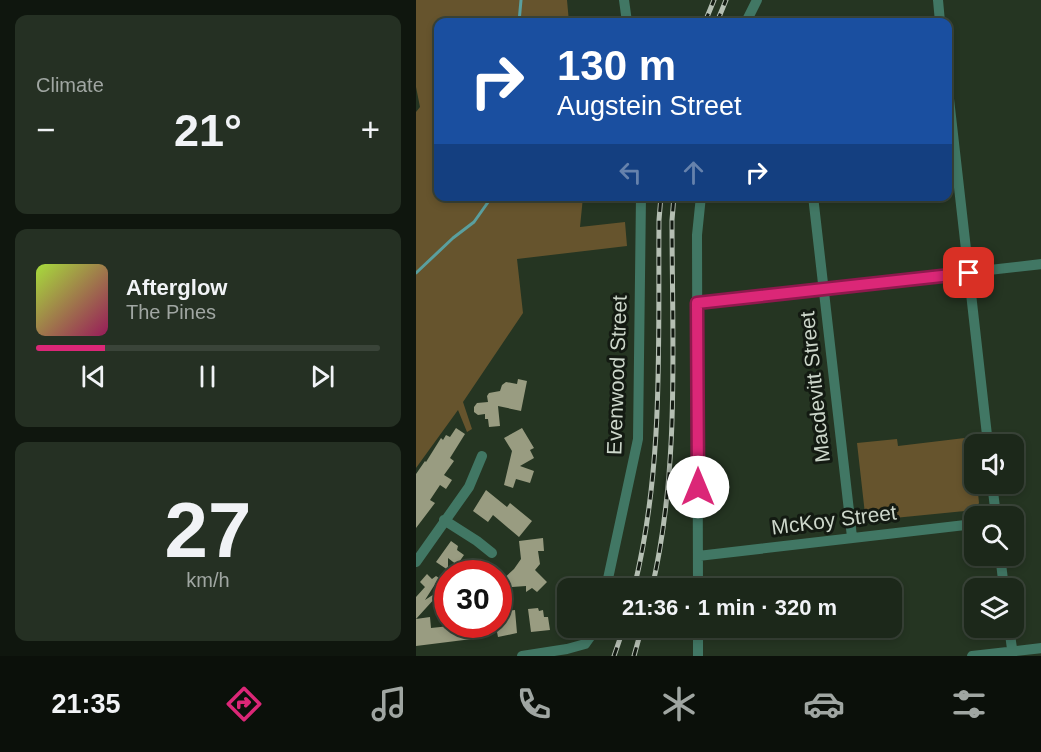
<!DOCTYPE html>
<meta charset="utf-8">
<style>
body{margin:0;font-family:Arial,sans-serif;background:#253023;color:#f1f3f6;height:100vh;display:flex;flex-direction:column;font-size:22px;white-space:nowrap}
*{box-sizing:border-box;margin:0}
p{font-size:20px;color:#a0a6a2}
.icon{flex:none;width:33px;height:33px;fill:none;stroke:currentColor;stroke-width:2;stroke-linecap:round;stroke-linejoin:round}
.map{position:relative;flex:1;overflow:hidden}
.details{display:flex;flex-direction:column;gap:15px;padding:15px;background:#0f160e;width:416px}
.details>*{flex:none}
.top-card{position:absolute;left:18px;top:18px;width:518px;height:183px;border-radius:12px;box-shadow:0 3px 9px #0003,0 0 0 2px #3a4439;background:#1a4fa0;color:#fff;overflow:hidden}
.fabs{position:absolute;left:548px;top:434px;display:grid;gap:12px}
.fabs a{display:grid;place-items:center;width:60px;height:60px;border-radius:12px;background:#1c281a;box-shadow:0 3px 9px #0003,0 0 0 2px #3a4439;font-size:30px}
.speed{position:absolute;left:18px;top:560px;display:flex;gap:12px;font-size:30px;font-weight:700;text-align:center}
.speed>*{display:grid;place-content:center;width:78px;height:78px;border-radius:50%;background:#1c281a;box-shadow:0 3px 9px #0003,0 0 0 2px #3a4439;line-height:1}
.speed .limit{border:9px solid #d22;background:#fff;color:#111}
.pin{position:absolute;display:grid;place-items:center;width:51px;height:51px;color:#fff;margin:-26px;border-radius:12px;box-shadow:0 3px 9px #0006}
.me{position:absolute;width:66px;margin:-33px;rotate:0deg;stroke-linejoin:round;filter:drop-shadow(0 0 4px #0008)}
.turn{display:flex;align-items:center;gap:21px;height:126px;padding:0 24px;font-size:27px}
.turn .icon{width:78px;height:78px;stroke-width:2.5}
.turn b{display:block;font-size:42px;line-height:51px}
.lanes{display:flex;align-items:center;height:57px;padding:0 24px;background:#0003;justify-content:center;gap:30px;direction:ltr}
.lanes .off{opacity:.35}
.big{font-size:45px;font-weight:700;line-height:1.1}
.details .tile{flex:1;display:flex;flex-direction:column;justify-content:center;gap:9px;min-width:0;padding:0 21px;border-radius:12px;background:#253023}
.details .dial{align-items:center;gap:0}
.dial b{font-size:78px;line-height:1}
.song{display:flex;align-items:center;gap:18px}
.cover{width:72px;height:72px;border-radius:9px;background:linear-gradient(135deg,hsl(80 70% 55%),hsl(330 70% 35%))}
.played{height:6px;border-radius:3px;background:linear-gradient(90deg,#db2777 20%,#3a4439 20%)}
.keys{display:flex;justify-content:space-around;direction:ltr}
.heat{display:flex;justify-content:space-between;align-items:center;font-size:33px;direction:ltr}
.trip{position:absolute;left:141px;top:578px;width:345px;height:60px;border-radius:12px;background:#1c281a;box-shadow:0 3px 9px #0003,0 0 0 2px #3a4439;font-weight:700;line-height:60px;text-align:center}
.dock{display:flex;height:96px;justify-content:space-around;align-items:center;background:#0b100a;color:#a0a6a2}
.dock .icon{width:42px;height:42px}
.dock .active{color:#db2777}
.dock b{font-size:27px;color:#f1f3f6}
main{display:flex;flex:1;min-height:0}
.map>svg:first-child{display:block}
.green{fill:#66542d}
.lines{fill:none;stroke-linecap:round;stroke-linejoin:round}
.stream{stroke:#5a9f9e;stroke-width:3}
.building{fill:#999c81}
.minor{stroke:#417764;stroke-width:10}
.rail-casing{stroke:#b5bfb3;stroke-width:5}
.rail{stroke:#131a12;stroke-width:3;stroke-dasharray:9;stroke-linecap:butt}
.route-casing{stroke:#8e194d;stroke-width:15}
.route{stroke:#db2777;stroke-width:10}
.labels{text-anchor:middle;stroke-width:6;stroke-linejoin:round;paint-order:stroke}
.street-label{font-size:21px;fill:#ccd6ca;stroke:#131a12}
</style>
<main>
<section class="details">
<div class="tile"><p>Climate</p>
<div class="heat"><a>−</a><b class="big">21°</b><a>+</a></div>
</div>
<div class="tile">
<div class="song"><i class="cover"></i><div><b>Afterglow</b><p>The Pines</p></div></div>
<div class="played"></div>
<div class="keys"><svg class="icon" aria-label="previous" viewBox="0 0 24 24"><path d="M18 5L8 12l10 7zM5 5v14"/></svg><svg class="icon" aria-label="pause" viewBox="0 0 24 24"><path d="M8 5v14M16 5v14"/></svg><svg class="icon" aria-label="next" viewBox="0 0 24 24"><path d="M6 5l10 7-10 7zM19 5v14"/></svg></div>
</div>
<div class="tile dial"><b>27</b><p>km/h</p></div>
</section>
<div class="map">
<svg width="626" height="656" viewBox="0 0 626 656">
<rect width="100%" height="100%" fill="#253522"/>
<path class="green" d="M0,0h151l2,22h-131v174l145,1 -3,30 45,-5 2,24 -110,13 6,54 -60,89 9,27 -5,3 -9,-22 -42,58v-356l4,-5 -4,-20z
M557,437l1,46h3l2,20 -4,7 -101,10 -9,-6 -8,-71 40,-4 1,7z"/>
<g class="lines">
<path class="stream" d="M103,22l2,-22
M0,273l37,-35 21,-16 17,-24 4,-2"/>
</g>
<path class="building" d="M102,379l9,2 -6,30 -23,-5 2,20 -11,1 -1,-8h-3v-5l-7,1 -4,-3v-5l3,-4 11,-1 -1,-6 2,-3 11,-2 2,-6 4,-3 11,2z
M40,428l9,6 -15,24 4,3 -10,14 8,5 -6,9 -6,-4 -10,15 5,3 -19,25v-54l9,-13 1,1 15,-24 2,2 3,-5 4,2z
M106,428l12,20 -4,2 4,8 -14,8 14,5 -4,12 -14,-4 -3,9 -9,-3 8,-34 -8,-13z
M70,490l21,17 3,-4 22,18 -13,16 -26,-22 -5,7 -15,-11z
M127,538l1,13h-6l2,13 -5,6 12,12 -10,10 -5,-4 -6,4v-6l-14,1 -6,4 -6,-9 14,-13 7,-10 -2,-18z
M35,541l7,5 -1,4 7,5 -7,10 -9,-7v12l-12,-8z
M11,574l5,5 4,-3 3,2 -14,22 23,-15v23l-12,-11 -20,22 14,-2 1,11 37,-4h30v-12l17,-2 2,23 -19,4 -1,-5 -17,2v4l-64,8v-49l9,-10 -5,-5z
M122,608l1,3 4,-1 1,7h4l2,13 -19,2 -3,-23z"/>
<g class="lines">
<path class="minor" d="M208,0l3,22
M522,0l2,22
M330,22l11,-22
M531,81l41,363
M397,196l39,341
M281,303l345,-39
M576,483l4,33
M28,520l33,21 15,12
M584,555l4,33
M282,556l276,-32
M0,562l53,-75 13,-31
M190,588l32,-149 3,-243
M282,588l-1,-353 4,-39
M282,627v29
M593,627l4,29
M106,656l45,-7 18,-5 12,-17
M556,656l70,-8"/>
<g class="rail-casing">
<path id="rail" d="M289,22l9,-22
M301,22l9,-22
M218,588c30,-121 24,-245 25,-368l2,-24
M236,588c28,-121 20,-245 20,-368l2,-24
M198,656l10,-29
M218,656l8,-29"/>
</g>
<use href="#rail" class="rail"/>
</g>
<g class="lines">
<g class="route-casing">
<path id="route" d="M282,487l-1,-184 272,-30"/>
</g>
<use href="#route" class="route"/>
</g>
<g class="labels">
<g class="street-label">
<text transform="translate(201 375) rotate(-88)" y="7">Evenwood Street</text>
<text transform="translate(399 387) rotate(-96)" y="7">Macdevitt Street</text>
<text transform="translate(418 520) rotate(-7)" y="7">McKoy Street</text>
</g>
</g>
</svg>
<div class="fabs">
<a><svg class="icon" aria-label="sound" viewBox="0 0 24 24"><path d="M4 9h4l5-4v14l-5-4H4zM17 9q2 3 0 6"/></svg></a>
<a><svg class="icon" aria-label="search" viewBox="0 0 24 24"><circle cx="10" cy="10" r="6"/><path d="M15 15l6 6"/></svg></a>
<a><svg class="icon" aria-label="layers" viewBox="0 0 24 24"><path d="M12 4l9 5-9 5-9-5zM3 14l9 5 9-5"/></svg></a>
</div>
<div class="speed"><div class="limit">30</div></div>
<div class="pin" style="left:553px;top:273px;background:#d93025"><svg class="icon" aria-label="arrive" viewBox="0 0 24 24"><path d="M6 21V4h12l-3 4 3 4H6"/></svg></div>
<svg class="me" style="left:282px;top:487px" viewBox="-20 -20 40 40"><circle r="19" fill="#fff"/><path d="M0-13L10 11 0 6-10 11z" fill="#db2777"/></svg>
<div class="trip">21:36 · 1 min · 320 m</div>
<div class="top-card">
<div class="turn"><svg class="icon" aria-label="right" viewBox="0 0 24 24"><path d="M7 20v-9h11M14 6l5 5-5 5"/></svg><div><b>130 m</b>Augstein Street</div></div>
<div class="lanes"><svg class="icon off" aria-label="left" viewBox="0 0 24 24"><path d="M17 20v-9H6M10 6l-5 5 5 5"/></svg><svg class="icon off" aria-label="ahead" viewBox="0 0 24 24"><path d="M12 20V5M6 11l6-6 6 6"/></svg><svg class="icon" aria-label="right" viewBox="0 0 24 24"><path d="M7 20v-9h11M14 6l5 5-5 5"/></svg></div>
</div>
</div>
</main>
<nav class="dock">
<b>21:35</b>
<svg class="icon active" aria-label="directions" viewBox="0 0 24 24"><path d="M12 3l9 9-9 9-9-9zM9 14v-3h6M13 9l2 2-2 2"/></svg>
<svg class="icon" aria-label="music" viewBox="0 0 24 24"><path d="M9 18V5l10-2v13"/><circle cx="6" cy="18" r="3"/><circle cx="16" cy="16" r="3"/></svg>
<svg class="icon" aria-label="phone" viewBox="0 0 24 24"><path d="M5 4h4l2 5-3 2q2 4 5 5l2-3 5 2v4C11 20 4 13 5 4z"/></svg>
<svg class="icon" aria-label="climate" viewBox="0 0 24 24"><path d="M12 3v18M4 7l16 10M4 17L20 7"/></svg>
<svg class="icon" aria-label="car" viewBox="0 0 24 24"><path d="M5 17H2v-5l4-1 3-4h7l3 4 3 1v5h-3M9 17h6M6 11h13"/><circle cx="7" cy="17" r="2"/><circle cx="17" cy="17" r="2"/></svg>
<svg class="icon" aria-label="filters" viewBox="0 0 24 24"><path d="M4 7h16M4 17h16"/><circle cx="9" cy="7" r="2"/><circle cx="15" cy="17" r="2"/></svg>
</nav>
